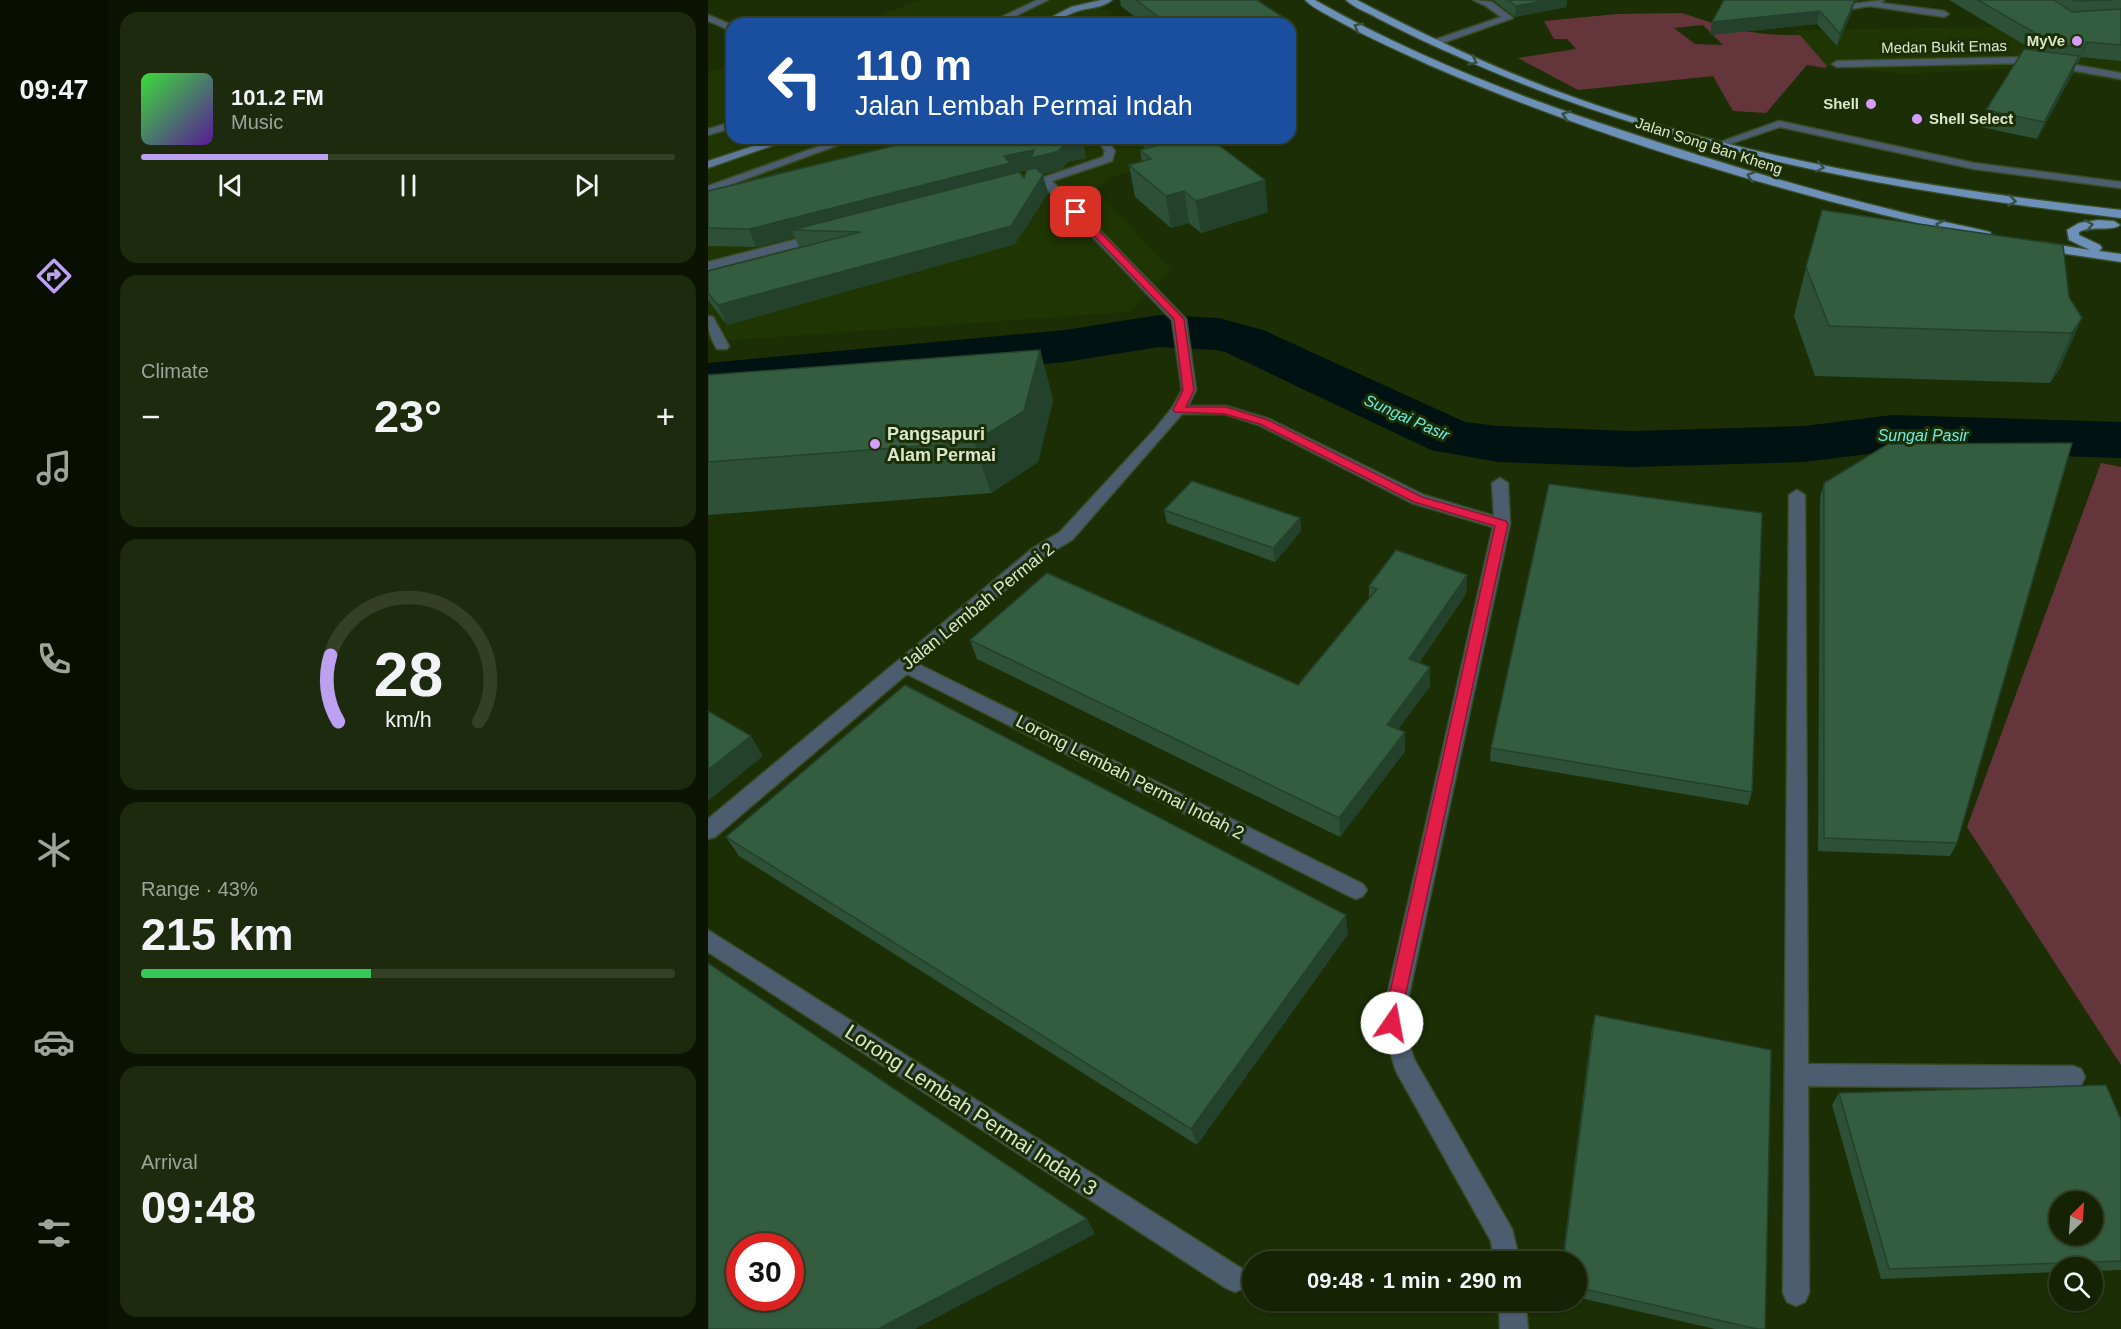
<!DOCTYPE html>
<meta charset="utf-8">
<style>
body{margin:0;font-family:Arial,sans-serif;background:#1e2a0e;color:#f1f3f6;height:100vh;display:flex;flex-direction:column;font-size:22px;white-space:nowrap}
*{box-sizing:border-box;margin:0}
p{font-size:20px;color:#9da49a}
.icon{flex:none;width:33px;height:33px;fill:none;stroke:currentColor;stroke-width:2;stroke-linecap:round;stroke-linejoin:round}
.map{position:relative;flex:1;overflow:hidden}
.details{display:flex;flex-direction:column;gap:12px;padding:12px;background:#0c1302;width:600px}
.details>*{flex:none}
.guide{position:absolute;left:18px;top:18px;width:570px;height:126px;border-radius:18px;box-shadow:0 2px 4px #0004,0 0 0 2px #343f26;background:#1a4fa0;color:#fff;overflow:hidden}
.needle{width:39px;rotate:25deg}
.fabs{position:absolute;left:1341px;top:1191px;display:grid;gap:12px}
.fabs a{display:grid;place-items:center;width:54px;height:54px;border-radius:50%;background:#152204;box-shadow:0 2px 4px #0004,0 0 0 2px #343f26;font-size:30px}
.speed{position:absolute;left:18px;top:1233px;display:flex;gap:12px;font-size:30px;font-weight:700;text-align:center}
.speed>*{display:grid;place-content:center;width:78px;height:78px;border-radius:50%;background:#152204;box-shadow:0 2px 4px #0004,0 0 0 2px #343f26;line-height:1}
.speed .limit{border:9px solid #d22;background:#fff;color:#111}
.pin{position:absolute;display:grid;place-items:center;width:51px;height:51px;color:#fff;margin:-26px;border-radius:12px;box-shadow:0 3px 9px #0006}
.me{position:absolute;width:66px;margin:-33px;rotate:12deg;stroke-linejoin:round;filter:drop-shadow(0 0 4px #0008)}
.turn{display:flex;align-items:center;gap:21px;height:126px;padding:0 30px;font-size:27px}
.turn .icon{width:78px;height:78px;stroke-width:2.5}
.turn b{display:block;font-size:42px;line-height:51px}
.big{font-size:45px;font-weight:600;line-height:1.1}
.details .card{flex:1;display:flex;flex-direction:column;justify-content:center;gap:9px;min-width:0;padding:0 21px;border-radius:18px;background:#1e2a0e}
.details .dial{align-items:center;gap:0}
.dial svg{height:156px;overflow:visible;fill:none;stroke:#343f26;stroke-width:7;stroke-linecap:round;text-anchor:middle}
.dial text{fill:#f1f3f6;stroke:none}
.song{display:flex;align-items:center;gap:18px}
.cover{width:72px;height:72px;border-radius:9px;background:linear-gradient(135deg,hsl(120 70% 55%),hsl(270 70% 35%))}
.played{height:6px;border-radius:3px;background:linear-gradient(90deg,#bca0f2 35%,#343f26 35%)}
.keys{display:flex;justify-content:space-around;direction:ltr}
.heat{display:flex;justify-content:space-between;align-items:center;font-size:33px;direction:ltr}
.charge{height:9px;border-radius:4px;background:linear-gradient(90deg,#34c759 43%,#343f26 0)}
.trip{position:absolute;left:534px;top:1251px;width:345px;height:60px;border-radius:30px;background:#152204;box-shadow:0 2px 4px #0004,0 0 0 2px #343f26;font-weight:600;line-height:60px;text-align:center}
main{display:flex;flex:1;min-height:0}
.menu{display:flex;flex-direction:column;width:108px;justify-content:space-around;align-items:center;background:#080e02;color:#9da49a}
.menu .icon{width:42px;height:42px}
.menu .current{color:#bca0f2}
.menu b{font-size:27px;color:#f1f3f6}
.map>svg:first-child{display:block}
.built{fill:#1f3503}
.green{fill:#65353c;fill-rule:evenodd}
.lines{fill:none;stroke-linecap:round;stroke-linejoin:round}
.river{fill:#001211;fill-rule:evenodd}
.street-casing{stroke:#3a4c25;stroke-width:3}
.secondary-casing{stroke:#3a4c25;stroke-width:3}
.primary-casing{stroke:#3a4c25;stroke-width:3}
.street{fill:#4b5d6f;fill-rule:evenodd}
.secondary{fill:#5e7a98;fill-rule:evenodd}
.primary{fill:#6c90b7;fill-rule:evenodd}
.wall{fill:#2d5036;fill-rule:evenodd}
.shaded-wall{fill:#24412c}
.building{fill:#345d3f;stroke:#24412c;stroke-width:1.5;fill-rule:evenodd}
.oneway{stroke:#385043}
.route{fill:#e11d48;stroke:#92132f;stroke-width:1.5}
.poi-dot{fill:#d59cfb;stroke:#1c2e05;stroke-width:2}
.labels{text-anchor:middle;stroke-width:6;stroke-linejoin:round;paint-order:stroke}
.far-poi-label{font-size:15px;font-weight:bold;fill:#dae7cf;stroke:#1c2e05;text-anchor:end}
.far-street-label{font-size:15px;fill:#dae7cf;stroke:#1c2e05}
.far-water-label{font-size:16px;font-style:italic;fill:#6beae4;stroke:#1c2e05}
.poi-label{font-size:18px;font-weight:bold;fill:#dae7cf;stroke:#1c2e05;text-anchor:start}
.street-label{font-size:18px;fill:#dae7cf;stroke:#1c2e05}
.near-street-label{font-size:21px;fill:#dae7cf;stroke:#1c2e05}
</style>
<main>
<nav class="menu">
<b>09:47</b>
<svg class="icon current" aria-label="directions" viewBox="0 0 24 24"><path d="M12 3l9 9-9 9-9-9zM9 14v-3h6M13 9l2 2-2 2"/></svg>
<svg class="icon" aria-label="music" viewBox="0 0 24 24"><path d="M9 18V5l10-2v13"/><circle cx="6" cy="18" r="3"/><circle cx="16" cy="16" r="3"/></svg>
<svg class="icon" aria-label="phone" viewBox="0 0 24 24"><path d="M5 4h4l2 5-3 2q2 4 5 5l2-3 5 2v4C11 20 4 13 5 4z"/></svg>
<svg class="icon" aria-label="climate" viewBox="0 0 24 24"><path d="M12 3v18M4 7l16 10M4 17L20 7"/></svg>
<svg class="icon" aria-label="car" viewBox="0 0 24 24"><path d="M5 17H2v-5l4-1 3-4h7l3 4 3 1v5h-3M9 17h6M6 11h13"/><circle cx="7" cy="17" r="2"/><circle cx="17" cy="17" r="2"/></svg>
<svg class="icon" aria-label="filters" viewBox="0 0 24 24"><path d="M4 7h16M4 17h16"/><circle cx="9" cy="7" r="2"/><circle cx="15" cy="17" r="2"/></svg>
</nav>
<section class="details">
<div class="card">
<div class="song"><i class="cover"></i><div><b>101.2 FM</b><p>Music</p></div></div>
<div class="played"></div>
<div class="keys"><svg class="icon" aria-label="previous" viewBox="0 0 24 24"><path d="M18 5L8 12l10 7zM5 5v14"/></svg><svg class="icon" aria-label="pause" viewBox="0 0 24 24"><path d="M8 5v14M16 5v14"/></svg><svg class="icon" aria-label="next" viewBox="0 0 24 24"><path d="M6 5l10 7-10 7zM19 5v14"/></svg></div>
</div>
<div class="card"><p>Climate</p>
<div class="heat"><a>−</a><b class="big">23°</b><a>+</a></div>
</div>
<div class="card dial"><svg viewBox="0 0 100 80">
<path d="M14 69A42 42 0 1 1 86 69"/>
<path d="M14 69A42 42 0 0 1 10 35" stroke="#bca0f2"/>
<text x="50" y="56" font-size="32" font-weight="700">28</text>
<text x="50" y="72" font-size="11">km/h</text>
</svg></div>
<div class="card"><p>Range · 43%</p><b class="big">215 km</b><div class="charge"></div></div>
<div class="card"><p>Arrival</p><b class="big">09:48</b></div>
</section>
<div class="map">
<svg width="1413" height="1329" viewBox="0 0 1413 1329">
<rect width="100%" height="100%" fill="#1c2e05"/>
<path class="built" d="M212,0h168l23,12 15,12h-269z
M1413,25v57l-97,-14 -121,6 -76,-8 -32,-36z
M24,65v73h520l-145,40 -11,13 75,79 -41,42 -422,30v-270z"/>
<path class="green" d="M974,13c44,15 71,23 118,22l27,31 -2,2 -18,-3 -41,48 -33,-2 -20,-35 -135,14 -60,-32 58,-9 -9,-10h-13l-10,-18 73,-7zM995,25l20,20 -28,-1 -21,-16z
M1393,463l20,4v598l-154,-238z"/>
<g class="lines">
<path class="river" d="M451,315l60,3 44,12 202,92 33,4 134,5 172,-5 88,-11 229,7v36l-229,-7 -88,11 -172,5 -134,-5 -67,-12 -206,-98 -9,-2 -57,-3 -94,15 -357,35v-34l357,-33z"/>
<g class="street-casing">
<path id="street" d="M329,0h11l-49,24h-12z
M765,0l19,2 21,16 -76,27h-6v-4l70,-24 -15,-11z
M1088,0l55,4 33,-4 -3,3 63,8 5,3 -5,3 -74,-11 -19,3 -21,-1z
M0,15l24,10v6l-24,-10z
M1322,57l91,16v6l-91,-16 -193,4 -5,-3 5,-3z
M1071,121l195,42 147,19v6l-147,-19 -194,-42 -59,20h-8l-1,-2z
M24,122v6l-24,7v-6z
M134,138h15l-149,55v-7z
M388,138h10l9,13 -3,10 -60,20 134,138 10,71 -8,16h38l43,13 155,76 70,21 -2,-33 8,-5 8,5 2,41 -107,499 11,36 98,170 8,33h-26l-3,-21 -95,-170 -15,-48 112,-496 -81,-24 -153,-78 -34,-11h-43l-110,126 -27,16 -127,108 445,220 4,6 -4,6 -7,3 -7,-3 -442,-222 -192,163 -7,2v-20l325,-271 27,-16 95,-103 17,-21 10,-18 -10,-70 -130,-136 -6,1 -6,-3 73,-25 2,-6z
M112,233l6,4 -2,3 -116,30v-8z
M0,316l5,1 16,29 -2,3h-10c-7,-12 -9,-19 -9,-33z
M1089,490l8,5 3,569 265,2 8,3 4,8 -4,8 -8,3 -265,-2 1,207 -4,9 -9,4 -9,-4 -4,-9 6,-798z
M0,930l536,340 4,9 -4,9 -9,4 -9,-4 -518,-336z
M791,1300h26l3,29h-28z"/>
</g>
<g class="secondary-casing">
<path id="secondary" d="M393,0h11c-11,9 -24,7 -37,12 -13,5 -22,12 -37,12l33,-17z
M70,138h16l-86,30v-7z"/>
</g>
<g class="primary-casing">
<path id="primary" d="M597,0h10c98,56 202,96 309,131 87,29 175,56 265,78 33,9 68,15 101,23l2,3 -6,4c-189,-42 -379,-97 -557,-174 -33,-15 -66,-30 -98,-48 -9,-5 -19,-10 -26,-17z
M638,0h11c71,37 143,71 219,98 176,63 360,91 545,112v8c-227,-27 -452,-66 -662,-161 -28,-12 -55,-25 -82,-39 -10,-6 -23,-10 -31,-18z
M1390,220l16,1 6,4c-9,7 -28,0 -41,7v3l21,10 2,3 -3,3 22,3v8l-81,-12 -6,-4 6,-4 50,8 -21,-10 -2,-10 12,-7z"/>
</g>
<use href="#street" class="street"/>
<use href="#secondary" class="secondary"/>
<use href="#primary" class="primary"/>
</g>
<path class="wall" d="M412,0h137l29,19 1,5h-143l-23,-18z
M783,0h76l-1,7 -51,10 -22,-17z
M1016,0h133v1h-2l-3,10 -15,35 -20,-22 -107,11z
M1241,0h172v61l-40,-4 -3,6h-2l-3,10 -36,66 -56,-12 5,-17 42,-63z
M218,138h156l4,20 -19,4 -4,7 -21,5 6,19 -33,51 -288,81 -19,-25v-29l91,-23 -4,-11 -39,10 -48,-1v-55zM319,170l-3,8 -11,-5z
M426,138h79l-3,1 58,73 -67,21 -12,-10 -18,5 -36,-31 -6,-32 13,-3 -2,-12 6,-1z
M1098,267l263,30 13,21 -22,50 -10,15 -235,-7 -21,-60z
M332,350l13,50 -15,62 -47,31 -283,22v-140z
M1116,483l133,360 -7,13 -132,-5 2,-354z
M456,510l136,8 1,13 -26,31 -108,-39z
M759,575l-1,19 -47,69 11,4v19l-32,43 7,3v19l-65,86 -363,-178 -7,-19 328,45 71,-86v-13z
M783,748l261,44 -4,13 -258,-44z
M18,837l622,97 -151,211 -458,-289z
M887,1015l170,314h-50l-139,-32v-35h-14l30,-235z
M1131,1093l282,27v150l-29,1v-3h-32v4l-179,7 -49,-174z"/>
<path class="shaded-wall" d="M839,0h20l-1,7 -51,10 1,-11z
M1147,0l-3,11 -15,35 3,-12z
M1112,11l-3,13 -107,11 2,-13z
M578,19l1,5h-22z
M1379,42l-6,15 -3,6 6,-15z
M1371,56l-6,17 -36,66 7,-17z
M366,138h8l-1,2h2l3,18 -19,4 -4,7 -27,7 -2,-7 -21,4 -221,57 3,7 -39,10 -7,-18 255,-73 60,-12z
M443,138h62l-60,17z
M335,175l5,18 -33,51 -288,81 -9,-20z
M557,180l3,32 -67,21 -5,-32z
M476,191l5,32 -18,5 -5,-32z
M1374,318l-22,50 -10,15 22,-50z
M332,350l13,50 -15,62 -47,31 -17,-51z
M592,518l1,13 -26,31 -2,-14z
M759,575l-1,19 -57,84v-19z
M722,667v19l-42,57 -1,-18z
M697,732v19l-65,86 -1,-19z
M43,736l12,20 -55,45v-31z
M638,915l2,19 -151,211 -6,-16z
M379,1219l8,15 -180,95h-37z"/>
<path class="building" d="M428,0h121l29,19 -21,5h-97z
M800,0h39l-31,6z
M1016,0h131l-15,34 -20,-23 -108,11z
M1270,0h76l18,12 49,-3v36l-34,-3 -3,6 -54,-8 5,-7z
M1365,0h38l-36,1z
M1316,49l55,7 -35,66 -58,-12z
M218,138h155l2,2 -19,4 -5,7 -28,7 3,-8 -30,6 6,7 -261,66 -41,-1v-37z
M476,138h25l56,42 -69,21 -12,-10 -18,5 -37,-31 22,-6 -11,-9z
M328,168l7,7 -32,51 -293,79 -10,-12v-22l153,-39 -69,-2 227,-58 5,6 3,-8z
M1114,210l241,35 6,52 13,21 -10,15 -243,-7 -23,-59z
M332,350l-16,61 -50,31 -266,20v-87z
M1364,443l-115,400 -133,-5v-355l64,-39z
M484,481l108,37 -27,30 -109,-38z
M841,484l213,29 -10,279 -261,-44z
M688,550l71,25 -58,84 21,8 -43,58 18,7 -66,86 -369,-178 77,-67 251,112 79,-96 -8,-3z
M197,685l441,230 -155,214 -465,-292z
M0,711l43,25 -43,34z
M0,963l379,256 -209,110h-170zM32,1246h50v52h-50z
M887,1015l176,35 -6,279h-8l-181,-42v-25h-13z
M1398,1085l15,35v141l-232,8 -50,-176zM1352,1202h32v32h-32z"/>
<defs><path id="oneway-chevron" d="M-2-3.5L2.5 0L-2 3.5" fill="none" stroke-width="1.6" stroke-linecap="round" stroke-linejoin="round" transform="scale(1.5)"/></defs>
<g class="oneway">
<use href="#oneway-chevron" transform="translate(650 27) rotate(-153)"/>
<use href="#oneway-chevron" transform="translate(765 61) rotate(25)"/>
<use href="#oneway-chevron" transform="translate(858 115) rotate(-161)"/>
<use href="#oneway-chevron" transform="translate(1112 167) rotate(12)"/>
<use href="#oneway-chevron" transform="translate(1043 176) rotate(-163)"/>
<use href="#oneway-chevron" transform="translate(1304 201) rotate(7)"/>
<use href="#oneway-chevron" transform="translate(1232 225) rotate(-167)"/>
<use href="#oneway-chevron" transform="translate(1381 225) rotate(-11)"/>
</g>
<path class="route" d="M365,210h6l105,109 10,71 -8,17h40l42,13 154,77 84,24 2,3 -110,505 -6,2 -7,-2 -2,-6 112,-497 -81,-24 -154,-78 -35,-10 -50,-2 -2,-2 10,-20 -9,-71 -101,-105z"/>
<g class="poi-dot">
<circle cx="1369" cy="41" r="6"/>
<circle cx="1163" cy="104" r="6"/>
<circle cx="1209" cy="119" r="6"/>
<circle cx="167" cy="444" r="6"/>
</g>
<g class="labels">
<g class="far-poi-label">
<text x="1357" y="46">MyVe</text>
<text x="1151" y="109">Shell</text>
<text x="1221" y="124" text-anchor="start">Shell Select</text>
</g>
<g class="far-street-label">
<text transform="translate(1236 47) rotate(-1)" y="5">Medan Bukit Emas</text>
<text transform="translate(1001 146) rotate(18)" y="5">Jalan Song Ban Kheng</text>
</g>
<g class="far-water-label">
<text transform="translate(699 417) rotate(24)" y="6">Sungai Pasir</text>
<text x="1215" y="441">Sungai Pasir</text>
</g>
<g class="poi-label">
<text x="179" y="440">Pangsapuri<tspan x="179" dy="21">Alam Permai</tspan></text>
</g>
<g class="street-label">
<text transform="translate(270 606) rotate(-39)" y="6">Jalan Lembah Permai 2</text>
<text transform="translate(422 777) rotate(27)" y="6">Lorong Lembah Permai Indah 2</text>
</g>
<g class="near-street-label">
<text transform="translate(263 1110) rotate(33)" y="7">Lorong Lembah Permai Indah 3</text>
</g>
</g>
</svg>
<div class="fabs">
<a><svg class="needle" viewBox="-14 -14 28 28"><path d="M0-13l5 13h-10z" fill="#e53935"/><path d="M0 13l5-13h-10z" fill="#9da49a"/></svg></a>
<a><svg class="icon" aria-label="search" viewBox="0 0 24 24"><circle cx="10" cy="10" r="6"/><path d="M15 15l6 6"/></svg></a>
</div>
<div class="speed"><div class="limit">30</div></div>
<div class="pin" style="left:368px;top:212px;background:#d93025"><svg class="icon" aria-label="arrive" viewBox="0 0 24 24"><path d="M6 21V4h12l-3 4 3 4H6"/></svg></div>
<svg class="me" style="left:684px;top:1023px" viewBox="-20 -20 40 40"><circle r="19" fill="#fff"/><path d="M0-13L10 11 0 6-10 11z" fill="#e11d48"/></svg>
<div class="trip">09:48 · 1 min · 290 m</div>
<div class="guide">
<div class="turn"><svg class="icon" aria-label="left" viewBox="0 0 24 24"><path d="M17 20v-9H6M10 6l-5 5 5 5"/></svg><div><b>110 m</b>Jalan Lembah Permai Indah</div></div>
</div>
</div>
</main>
